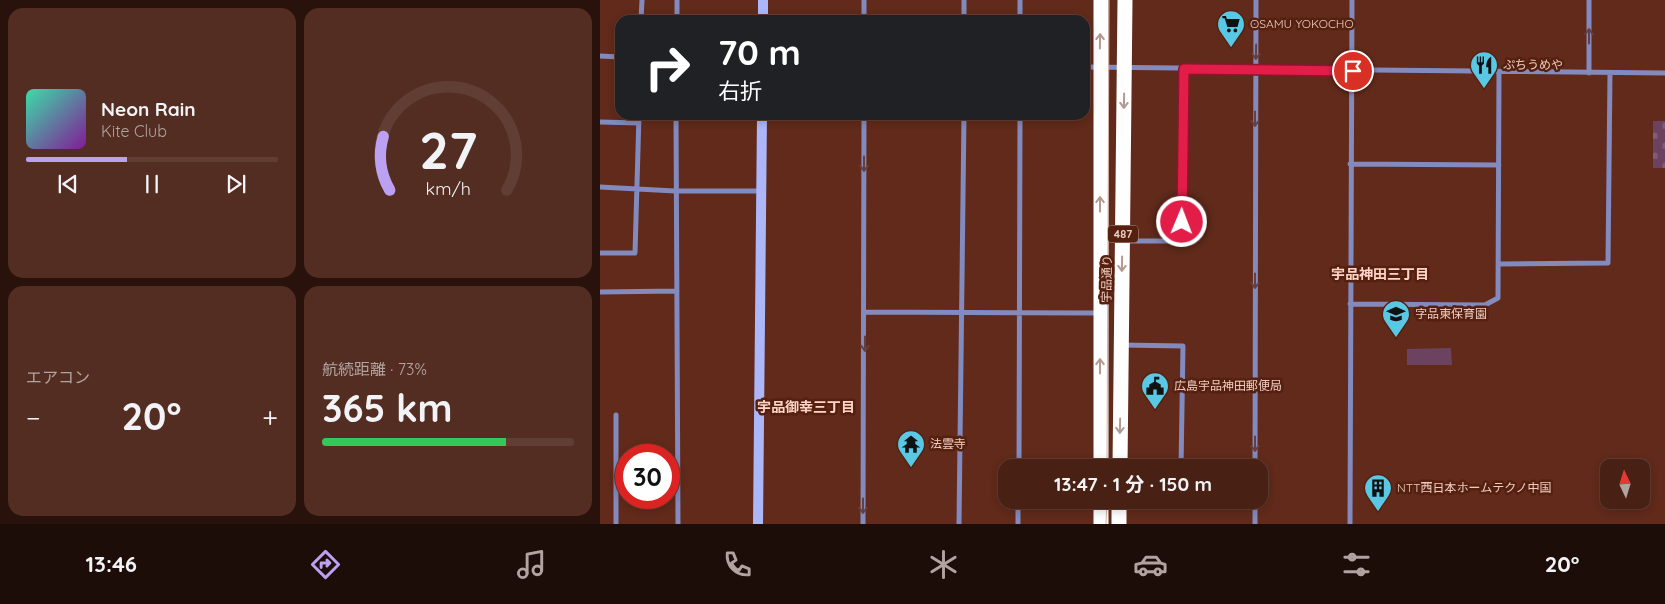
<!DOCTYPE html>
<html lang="ja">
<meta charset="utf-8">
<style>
body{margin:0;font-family:Quicksand,"Noto Sans JP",sans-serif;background:#532d22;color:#f1f3f6;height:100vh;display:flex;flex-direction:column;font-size:19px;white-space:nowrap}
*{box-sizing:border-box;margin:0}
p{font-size:16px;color:#b1a3a0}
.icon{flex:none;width:28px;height:28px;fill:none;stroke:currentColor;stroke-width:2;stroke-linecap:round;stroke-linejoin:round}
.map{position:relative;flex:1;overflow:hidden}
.panel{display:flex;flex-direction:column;gap:8px;padding:8px;background:#28120b;width:600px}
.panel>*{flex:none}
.top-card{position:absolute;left:15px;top:15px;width:475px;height:105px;border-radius:15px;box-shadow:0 2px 8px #0003,0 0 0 1px #613e34;background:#202124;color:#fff;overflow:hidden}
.needle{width:32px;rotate:356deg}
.buttons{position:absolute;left:1000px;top:459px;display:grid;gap:10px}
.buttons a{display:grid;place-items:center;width:50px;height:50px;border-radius:10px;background:#492014;box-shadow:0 2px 8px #0003,0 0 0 1px #613e34;font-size:25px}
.speed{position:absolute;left:15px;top:444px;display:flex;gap:10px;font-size:25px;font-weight:700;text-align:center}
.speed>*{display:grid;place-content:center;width:65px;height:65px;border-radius:50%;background:#492014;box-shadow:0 2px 8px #0003,0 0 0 1px #613e34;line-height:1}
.speed .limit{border:8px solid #d22;background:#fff;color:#111}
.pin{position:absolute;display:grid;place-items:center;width:42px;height:42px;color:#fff;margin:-21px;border:2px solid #fff;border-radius:50%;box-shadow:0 1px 5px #0007}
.me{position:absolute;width:55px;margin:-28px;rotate:1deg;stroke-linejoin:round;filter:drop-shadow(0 0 4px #0008)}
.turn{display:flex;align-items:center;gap:18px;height:105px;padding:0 20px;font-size:22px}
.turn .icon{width:65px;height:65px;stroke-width:2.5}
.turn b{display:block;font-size:35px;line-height:42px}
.big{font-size:38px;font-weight:700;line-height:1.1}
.panel .widget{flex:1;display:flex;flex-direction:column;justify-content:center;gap:8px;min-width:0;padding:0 18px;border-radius:15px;background:#532d22}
.panel .dial{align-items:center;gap:0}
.dial svg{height:130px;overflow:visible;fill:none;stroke:#613e34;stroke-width:7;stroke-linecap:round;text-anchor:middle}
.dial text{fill:#f1f3f6;stroke:none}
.song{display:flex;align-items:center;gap:15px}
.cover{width:60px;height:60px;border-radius:8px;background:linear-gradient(135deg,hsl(160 70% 55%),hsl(290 70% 35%))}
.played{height:5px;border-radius:2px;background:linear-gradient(90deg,#bca0f2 40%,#613e34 40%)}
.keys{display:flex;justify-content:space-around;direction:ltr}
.heat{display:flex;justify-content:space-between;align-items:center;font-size:28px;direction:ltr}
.charge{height:8px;border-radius:4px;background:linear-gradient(90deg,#34c759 73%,#613e34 0)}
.panel .tiles{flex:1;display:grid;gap:8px;grid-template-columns:repeat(2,1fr)}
.trip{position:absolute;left:398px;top:459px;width:270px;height:50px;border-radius:15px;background:#492014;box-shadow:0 2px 8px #0003,0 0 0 1px #613e34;font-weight:700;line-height:50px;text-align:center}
.menu{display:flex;height:80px;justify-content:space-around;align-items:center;background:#1d0d08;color:#b1a3a0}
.menu .icon{width:35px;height:35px}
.menu .selected{color:#bca0f2}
.menu b{font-size:22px;color:#f1f3f6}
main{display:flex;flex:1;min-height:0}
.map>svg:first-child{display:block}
.green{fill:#6c4261}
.cemetery{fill:url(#cemetery-stones)}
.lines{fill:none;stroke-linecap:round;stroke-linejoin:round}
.street{stroke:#828abe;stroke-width:5}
.secondary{stroke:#acb6f9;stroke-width:10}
.highway{stroke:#fefefe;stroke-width:15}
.tram{stroke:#d8b2a7;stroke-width:1}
.oneway{stroke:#624044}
.oneway2{stroke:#b29a92}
.route-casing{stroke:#92132f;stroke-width:12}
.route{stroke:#e11d48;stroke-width:9}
.labels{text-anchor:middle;stroke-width:5;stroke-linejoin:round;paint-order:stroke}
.shield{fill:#55200f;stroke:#bf988b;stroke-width:1}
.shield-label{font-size:11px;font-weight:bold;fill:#edcbc0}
.poi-label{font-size:12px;fill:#edcbc0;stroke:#55200f;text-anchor:start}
.street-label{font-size:12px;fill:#edcbc0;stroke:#55200f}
.neighbourhood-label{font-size:14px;font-weight:bold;fill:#fed4c7;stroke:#55200f}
</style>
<main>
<section class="panel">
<div class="tiles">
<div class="widget">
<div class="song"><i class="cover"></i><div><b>Neon Rain</b><p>Kite Club</p></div></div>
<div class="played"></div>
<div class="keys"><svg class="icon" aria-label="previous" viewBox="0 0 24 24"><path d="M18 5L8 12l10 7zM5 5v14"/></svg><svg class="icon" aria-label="pause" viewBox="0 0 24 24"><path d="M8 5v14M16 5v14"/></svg><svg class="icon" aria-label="next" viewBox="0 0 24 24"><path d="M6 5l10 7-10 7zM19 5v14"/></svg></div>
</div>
<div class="widget dial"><svg viewBox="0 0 100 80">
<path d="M14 69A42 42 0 1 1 86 69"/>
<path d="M14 69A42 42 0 0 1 10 36" stroke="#bca0f2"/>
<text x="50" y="56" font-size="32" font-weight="700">27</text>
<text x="50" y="72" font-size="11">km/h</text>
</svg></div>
<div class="widget"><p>エアコン</p>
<div class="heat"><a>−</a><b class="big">20°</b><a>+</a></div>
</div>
<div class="widget"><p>航続距離 · 73%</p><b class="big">365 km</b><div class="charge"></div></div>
</div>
</section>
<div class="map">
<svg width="1065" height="524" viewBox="0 0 1065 524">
<defs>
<pattern id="cemetery-stones" width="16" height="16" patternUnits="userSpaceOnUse" patternTransform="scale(1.25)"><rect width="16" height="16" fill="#6c4261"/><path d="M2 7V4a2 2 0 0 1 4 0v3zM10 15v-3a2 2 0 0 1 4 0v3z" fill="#815c76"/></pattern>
</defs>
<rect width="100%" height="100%" fill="#612a1a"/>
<path class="green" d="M851,348l1,17h-45v-16z"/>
<path class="cemetery" d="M1053,121h12v47h-12z"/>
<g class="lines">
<path class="street" d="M989,0v73
M41,20l1,-20
M77,20v-20
M264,20v-20
M364,20v-20
M420,20v-20
M0,56l20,1
M485,67l580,6
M76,115l2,409
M0,122l39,1
M750,164l149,1
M0,187l75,4h86
M524,241h58l2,-172
M0,253h35l4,-138
M898,264l110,-1 2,-190
M0,292l76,-1
M750,304l135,1 13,-7 1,-226
M265,312l235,1
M522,345l61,1 -2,122
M419,468l1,-353
M655,468l1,-468
M16,524v-109
M263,524l1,-409
M359,524l5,-409
M418,524v-24
M655,524v-24
M750,524l2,-524"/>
<path class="secondary" d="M163,20v-20
M158,524l4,-409"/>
<path class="highway" d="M501,468v-468
M520,468l5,-468
M501,500v24
M519,524v-24"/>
<path class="tram" d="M507,468l2,-468
M506,524l1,-24"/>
</g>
<defs><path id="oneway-shaft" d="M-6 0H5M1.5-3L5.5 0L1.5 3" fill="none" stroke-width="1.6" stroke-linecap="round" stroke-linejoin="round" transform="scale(1.25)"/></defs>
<g class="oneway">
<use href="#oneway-shaft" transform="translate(989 36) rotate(-90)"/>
<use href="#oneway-shaft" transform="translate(656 52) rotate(91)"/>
<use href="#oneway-shaft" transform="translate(655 119) rotate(90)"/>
<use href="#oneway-shaft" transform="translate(264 164) rotate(90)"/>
<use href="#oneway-shaft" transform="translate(655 281) rotate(90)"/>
<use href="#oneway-shaft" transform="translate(265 344) rotate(90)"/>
<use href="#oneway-shaft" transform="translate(655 444) rotate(90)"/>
<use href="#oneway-shaft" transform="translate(263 506) rotate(90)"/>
</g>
<g class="oneway2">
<use href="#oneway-shaft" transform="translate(500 41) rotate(-89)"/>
<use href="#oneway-shaft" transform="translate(524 101) rotate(91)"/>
<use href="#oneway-shaft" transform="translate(500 204) rotate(-90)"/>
<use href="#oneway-shaft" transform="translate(522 264) rotate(91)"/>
<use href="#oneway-shaft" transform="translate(500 366) rotate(-90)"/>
<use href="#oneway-shaft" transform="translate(520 426) rotate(91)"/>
</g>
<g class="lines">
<g class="route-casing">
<path id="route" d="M582,222l2,-153 169,2"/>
</g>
<use href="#route" class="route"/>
</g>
<defs>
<g id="supermarket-pin" transform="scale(1.4375)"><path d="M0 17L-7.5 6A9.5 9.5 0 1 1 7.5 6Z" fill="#59c8e5" stroke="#55200f"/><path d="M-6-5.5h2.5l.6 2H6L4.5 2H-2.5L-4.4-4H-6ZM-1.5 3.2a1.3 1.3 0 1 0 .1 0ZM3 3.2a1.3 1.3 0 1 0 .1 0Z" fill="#111"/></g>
<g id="restaurant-pin" transform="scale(1.4375)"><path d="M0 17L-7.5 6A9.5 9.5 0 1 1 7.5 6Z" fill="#59c8e5" stroke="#55200f"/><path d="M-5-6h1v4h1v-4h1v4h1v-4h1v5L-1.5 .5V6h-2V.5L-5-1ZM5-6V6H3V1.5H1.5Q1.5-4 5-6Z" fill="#111"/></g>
<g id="school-pin" transform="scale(1.4375)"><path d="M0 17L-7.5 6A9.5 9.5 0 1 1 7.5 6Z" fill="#59c8e5" stroke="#55200f"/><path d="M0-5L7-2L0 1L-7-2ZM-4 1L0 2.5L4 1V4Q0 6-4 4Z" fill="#111"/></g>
<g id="civic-pin" transform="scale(1.4375)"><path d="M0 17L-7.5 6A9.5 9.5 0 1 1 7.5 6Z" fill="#59c8e5" stroke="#55200f"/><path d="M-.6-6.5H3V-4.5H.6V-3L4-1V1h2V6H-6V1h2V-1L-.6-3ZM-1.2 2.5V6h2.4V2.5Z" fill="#111"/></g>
<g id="temple-pin" transform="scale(1.4375)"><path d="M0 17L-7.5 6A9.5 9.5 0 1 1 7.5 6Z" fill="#59c8e5" stroke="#55200f"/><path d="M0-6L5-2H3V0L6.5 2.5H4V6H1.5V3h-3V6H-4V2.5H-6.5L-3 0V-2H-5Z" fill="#111"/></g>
<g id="building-pin" transform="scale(1.4375)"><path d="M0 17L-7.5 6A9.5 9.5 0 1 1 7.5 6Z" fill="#59c8e5" stroke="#55200f"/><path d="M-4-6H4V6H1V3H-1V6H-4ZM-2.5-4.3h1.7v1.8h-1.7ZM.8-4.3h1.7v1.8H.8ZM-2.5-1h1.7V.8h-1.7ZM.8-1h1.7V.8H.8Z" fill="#111"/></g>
</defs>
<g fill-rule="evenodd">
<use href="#supermarket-pin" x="631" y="24"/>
<use href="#restaurant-pin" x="884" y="65"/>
<use href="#school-pin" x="796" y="314"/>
<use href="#civic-pin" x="555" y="386"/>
<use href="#temple-pin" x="311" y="444"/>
<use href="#building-pin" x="778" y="488"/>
</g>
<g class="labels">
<rect class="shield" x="508" y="225.5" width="30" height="17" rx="4"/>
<g class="shield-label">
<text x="523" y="238">487</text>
</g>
<g class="poi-label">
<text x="650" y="28">OSAMU YOKOCHO</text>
<text x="903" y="69">ぷちうめや</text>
<text x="815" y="318">字品東保育園</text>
<text x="574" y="390">広島宇品神田郵便局</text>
<text x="330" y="448">法雲寺</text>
<text x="797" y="492">NTT西日本ホームテクノ中国</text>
</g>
<g class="street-label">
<text transform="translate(507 279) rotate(-89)" y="4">宇品通り</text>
</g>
<g class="neighbourhood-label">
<text x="780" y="279">宇品神田三丁目</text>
<text x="206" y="412">宇品御幸三丁目</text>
</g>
</g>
</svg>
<div class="buttons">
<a><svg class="needle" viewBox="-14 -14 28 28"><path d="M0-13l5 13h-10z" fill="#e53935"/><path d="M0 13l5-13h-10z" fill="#b1a3a0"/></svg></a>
</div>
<div class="speed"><div class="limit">30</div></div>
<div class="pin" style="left:753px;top:71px;background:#d93025"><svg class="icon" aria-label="arrive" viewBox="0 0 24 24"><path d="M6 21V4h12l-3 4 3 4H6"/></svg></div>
<svg class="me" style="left:582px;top:222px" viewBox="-20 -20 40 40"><circle r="17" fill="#e11d48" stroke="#fff" stroke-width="3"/><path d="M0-11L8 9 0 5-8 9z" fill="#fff"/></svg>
<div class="trip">13:47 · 1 分 · 150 m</div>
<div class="top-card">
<div class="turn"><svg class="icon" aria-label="right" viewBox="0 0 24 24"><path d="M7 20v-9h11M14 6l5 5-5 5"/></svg><div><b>70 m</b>右折</div></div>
</div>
</div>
</main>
<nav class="menu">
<b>13:46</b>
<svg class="icon selected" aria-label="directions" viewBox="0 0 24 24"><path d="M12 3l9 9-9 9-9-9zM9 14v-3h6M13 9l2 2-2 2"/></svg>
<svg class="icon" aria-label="music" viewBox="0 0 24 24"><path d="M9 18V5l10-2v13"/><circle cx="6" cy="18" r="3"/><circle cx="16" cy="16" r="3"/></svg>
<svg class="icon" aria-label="phone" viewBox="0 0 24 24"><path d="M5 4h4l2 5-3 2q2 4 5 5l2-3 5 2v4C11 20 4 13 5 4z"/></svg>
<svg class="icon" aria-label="climate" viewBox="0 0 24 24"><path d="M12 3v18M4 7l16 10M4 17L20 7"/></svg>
<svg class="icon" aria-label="car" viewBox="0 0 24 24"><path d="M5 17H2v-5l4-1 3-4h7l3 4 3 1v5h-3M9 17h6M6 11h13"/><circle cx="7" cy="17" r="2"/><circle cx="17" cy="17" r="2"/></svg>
<svg class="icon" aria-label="filters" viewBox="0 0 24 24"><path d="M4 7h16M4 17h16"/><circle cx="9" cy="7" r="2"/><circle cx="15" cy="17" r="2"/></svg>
<b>20°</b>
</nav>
